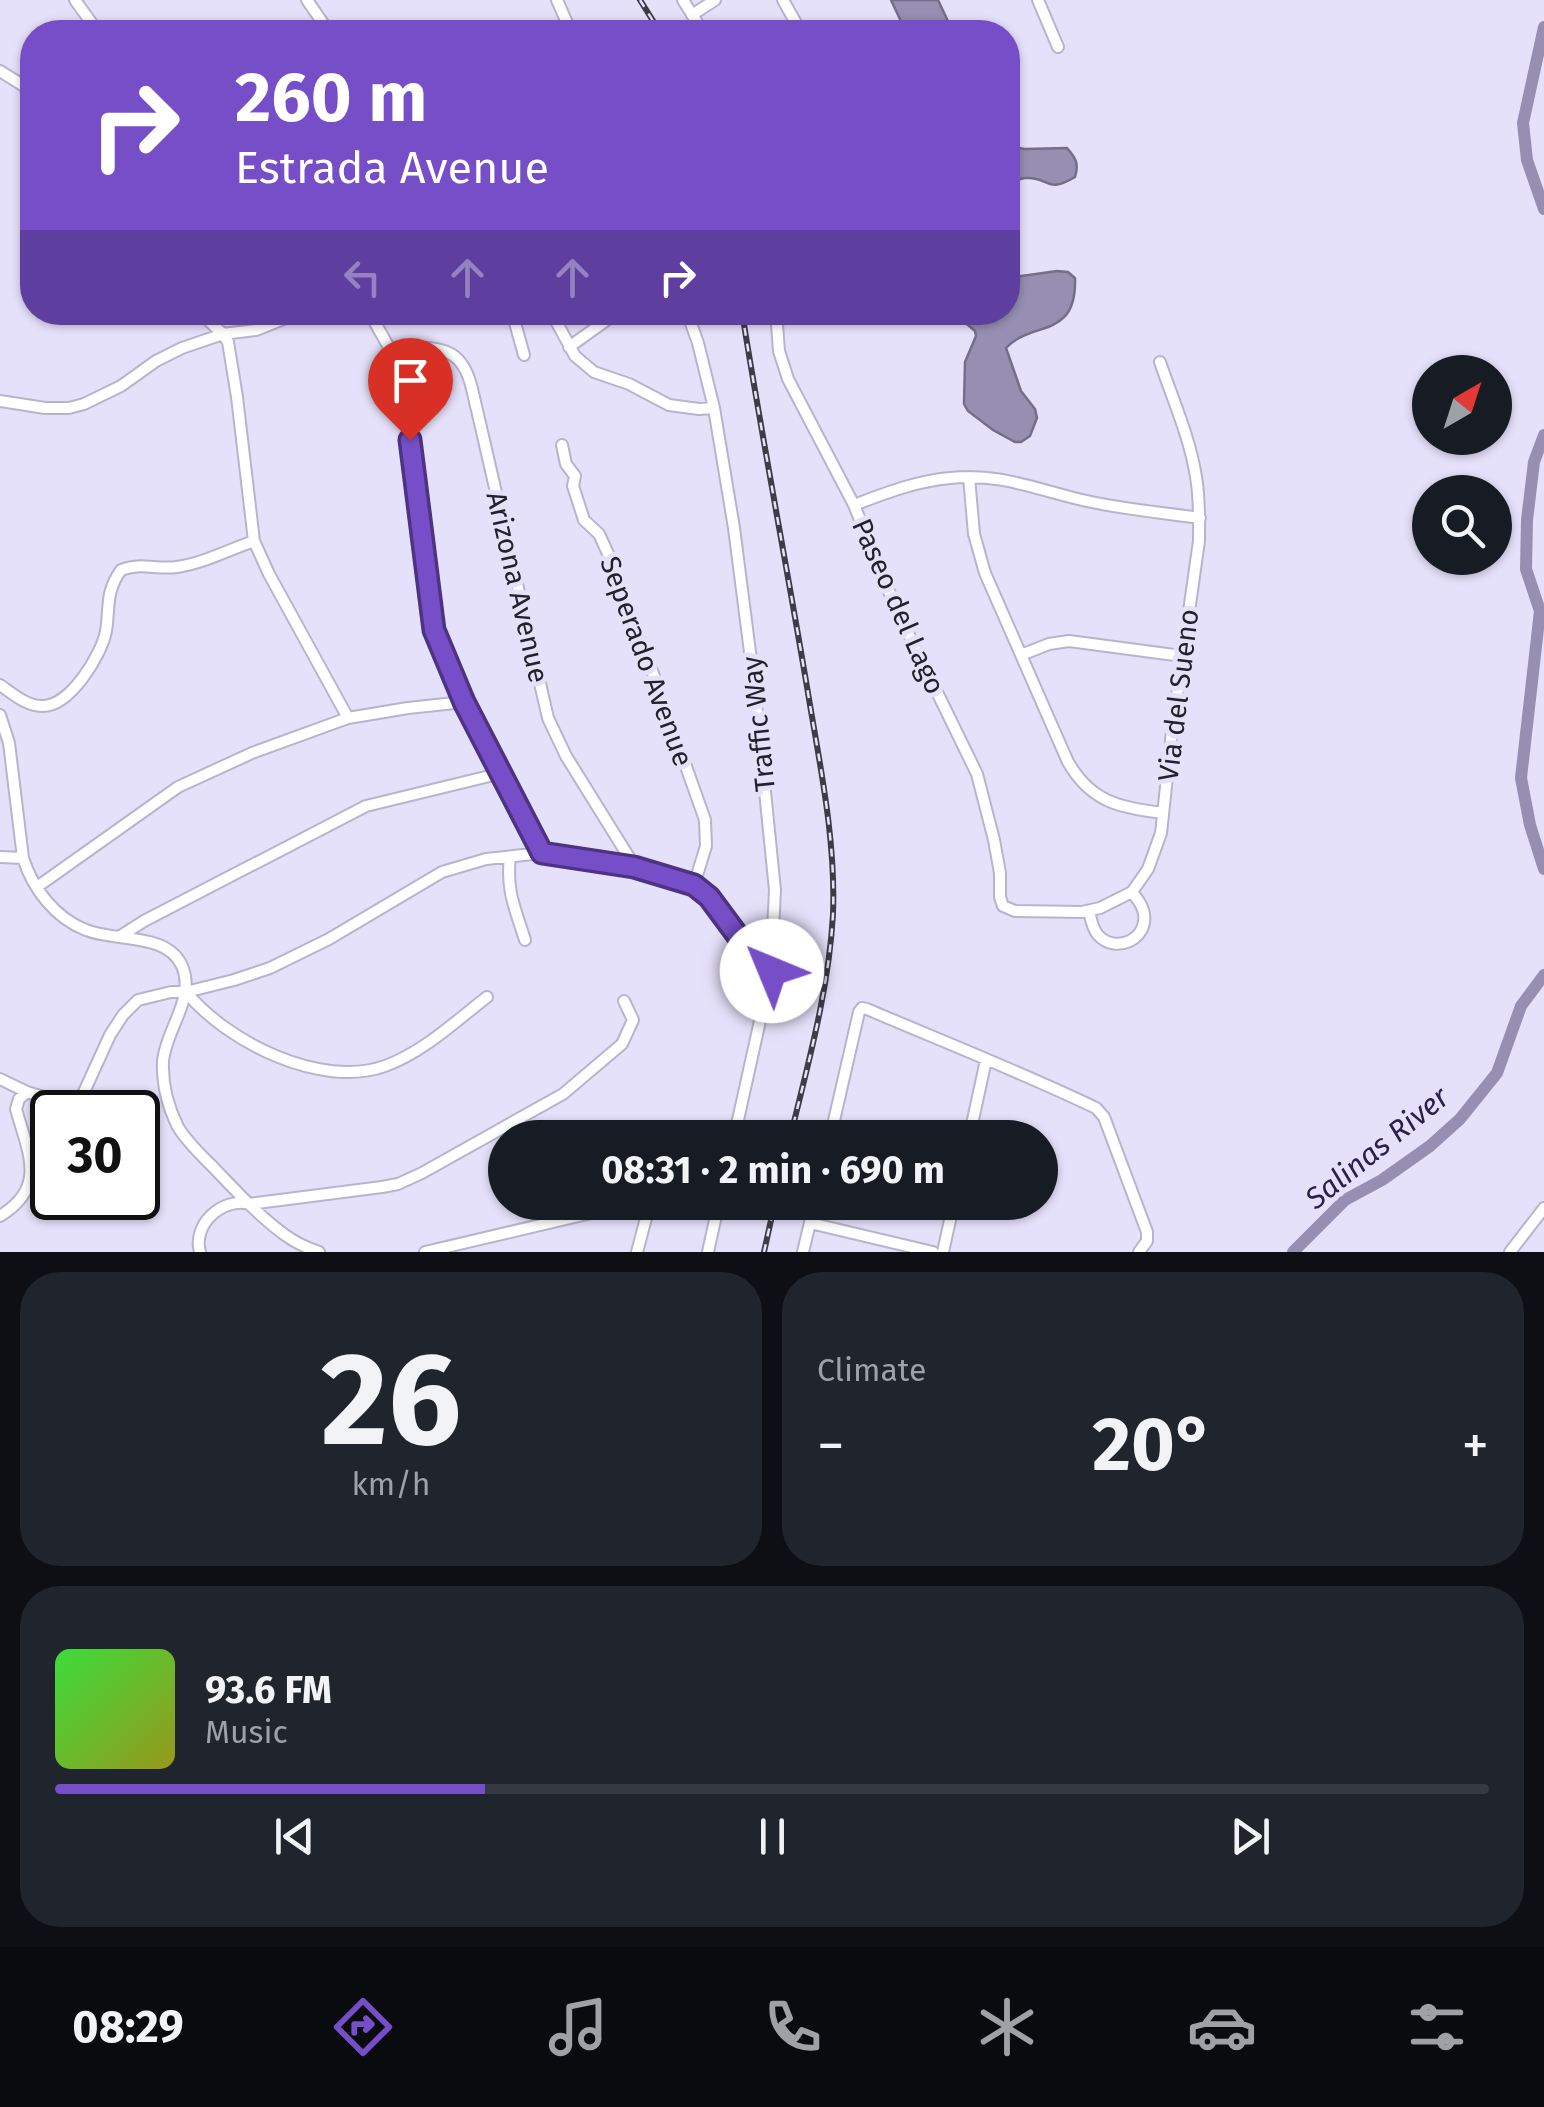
<!DOCTYPE html>
<meta charset="utf-8">
<style>
body{margin:0;font-family:"Fira Sans",sans-serif;background:#20242c;color:#f1f3f6;height:100vh;display:flex;flex-direction:column;font-size:38px;white-space:nowrap}
*{box-sizing:border-box;margin:0}
p{font-size:32px;color:#9ea1a6}
.icon{flex:none;width:55px;height:55px;fill:none;stroke:currentColor;stroke-width:2;stroke-linecap:round;stroke-linejoin:round}
.map{position:relative;height:1252px;overflow:hidden}
.panel{display:flex;flex-direction:column;gap:20px;padding:20px;background:#0d0f14;flex:1}
.panel>*{flex:none}
.guide{position:absolute;left:20px;top:20px;width:1000px;height:305px;border-radius:40px;box-shadow:0 2px 8px #0004;background:#764fc8;color:#fff;overflow:hidden}
.needle{width:65px;rotate:39deg}
.buttons{position:absolute;left:1412px;top:355px;display:grid;gap:20px}
.buttons a{display:grid;place-items:center;width:100px;height:100px;border-radius:50%;background:#171b24;box-shadow:0 2px 8px #0004;font-size:50px}
.speed{position:absolute;left:30px;top:1090px;display:flex;gap:20px;font-size:50px;font-weight:700;text-align:center}
.speed>*{display:grid;place-content:center;width:130px;height:130px;border-radius:50%;background:#171b24;box-shadow:0 2px 8px #0004;line-height:1}
.speed .limit{border:5px solid #111;border-radius:15px;background:#fff;color:#111}
.pin{position:absolute;display:grid;place-items:center;width:85px;height:85px;color:#fff;margin:-102px -42px;border-radius:50% 50% 50% 0;rotate:-45deg;box-shadow:0 0 10px #0007}
.pin .icon{rotate:45deg}
.me{position:absolute;width:110px;margin:-55px;rotate:315deg;stroke-linejoin:round;filter:drop-shadow(0 0 8px #0008)}
.turn{display:flex;align-items:center;gap:35px;height:210px;padding:0 50px;font-size:45px}
.turn .icon{width:130px;height:130px;stroke-width:2.5}
.turn b{display:block;font-size:70px;line-height:85px}
.lanes{display:flex;align-items:center;height:95px;padding:0 50px;background:#0003;justify-content:center;gap:50px;direction:ltr}
.lanes .off{opacity:.35}
.big{font-size:75px;font-weight:700;line-height:1.1}
.panel .tile{flex:1;display:flex;flex-direction:column;justify-content:center;gap:15px;min-width:0;padding:0 35px;border-radius:40px;background:#20242c}
.panel .dial{align-items:center;gap:0}
.dial b{font-size:130px;line-height:1}
.song{display:flex;align-items:center;gap:30px}
.cover{width:120px;height:120px;border-radius:15px;background:linear-gradient(135deg,hsl(120 70% 55%),hsl(60 70% 35%))}
.played{height:10px;border-radius:5px;background:linear-gradient(90deg,#764fc8 30%,#363941 30%)}
.keys{display:flex;justify-content:space-around;direction:ltr}
.heat{display:flex;justify-content:space-between;align-items:center;font-size:55px;direction:ltr}
.panel .tiles{flex:1;display:grid;gap:20px;grid-template-columns:1fr 1fr}
.tile:last-child{grid-column:span 2}
.trip{position:absolute;left:488px;top:1120px;width:570px;height:100px;border-radius:50px;background:#171b24;box-shadow:0 2px 8px #0004;font-weight:700;line-height:100px;text-align:center}
.menu{display:flex;height:160px;justify-content:space-around;align-items:center;background:#090b0e;color:#9ea1a6}
.menu .icon{width:70px;height:70px}
.menu .current{color:#764fc8}
.menu b{font-size:45px;color:#f1f3f6}
.map>svg:first-child{display:block}
.water{fill:#968fb1;stroke:#746e88;stroke-width:2.5}
.lines{fill:none;stroke-linecap:round;stroke-linejoin:round}
.river{stroke:#968fb1;stroke-width:12}
.minor-casing{stroke:#b8b4cc;stroke-width:14}
.minor{stroke:#fff;stroke-width:10}
.rail-casing{stroke:#3e3c47;stroke-width:6}
.rail{stroke:#e6e1fa;stroke-width:2.5;stroke-dasharray:8;stroke-linecap:butt}
.route-casing{stroke:#4d3382;stroke-width:25}
.route{stroke:#764fc8;stroke-width:18}
.labels{text-anchor:middle;stroke-width:10;stroke-linejoin:round;paint-order:stroke}
.street-label{font-size:28px;fill:#23212a;stroke:#e6e1fa}
.water-label{font-size:30px;font-style:italic;fill:#2d204d;stroke:#e6e1fa}
</style>
<div class="map">
<svg width="1544" height="1252" viewBox="0 0 1544 1252">
<rect width="100%" height="100%" fill="#e6e1fa"/>
<path class="water" d="M891,0h47l15,32h-47z
M1008,146l17,3 42,-1c9,10 12,16 8,29 -30,18 -25,-1 -50,1 -3,0 -16,5 -17,6z
M1057,271l11,1 7,6c2,62 -43,42 -69,70l15,43 14,18 2,9 -7,18 -9,6h-6l-22,-12 -25,-19 -4,-7 1,-42 11,-26 -1,-5 -12,-10 -4,-8 49,-1v-34z"/>
<g class="lines">
<path class="river" d="M1544,27l-21,96 4,37 17,49
M1544,435l-10,27 -7,58 -1,49 14,42 -19,167 9,47 14,44
M1293,1252l52,-52 37,-20 48,-34 30,-27 37,-46 24,-67 23,-31"/>
<g class="minor-casing">
<path id="minor" d="M75,0l23,32
M307,0l22,32
M557,0l14,32
M683,0l20,32
M783,0l18,32
M1038,0l20,47
M692,15l23,-15
M0,71l32,20
M207,312l3,10 13,12 5,8 9,55 17,144 15,33 79,144
M369,312l22,39 12,39 31,240 12,33 18,39 78,151
M512,312l12,43
M551,312l24,44 19,16 35,12 40,21 30,4 15,-1
M687,312l11,31 16,65 20,120 20,155 21,207 -4,81 -37,167
M776,312l3,39 9,28 66,126 41,101 82,168 17,66 6,33v24l3,9 12,5 67,1 18,-4 32,-16 16,-23 13,-36 11,-102 27,-190c0,-21 1,-42 -3,-64 -6,-39 -23,-77 -36,-115
M569,347l49,-35
M391,351c21,-4 56,-8 70,12 10,13 12,32 16,47l71,308 18,38 69,111
M0,401l45,7h24l15,-4 37,-18 35,-25 26,-13 41,-14 33,-4 45,-18
M562,445l4,19 9,12 -2,10 11,34 15,14 11,24 8,41 15,23 21,54 51,144 1,26 -12,39
M969,477l5,57 11,39 83,189c23,40 52,46 95,51
M854,505c32,-12 62,-24 96,-27 49,-5 82,10 128,21 40,10 81,13 122,19
M1021,655l28,-11 20,-3 113,15
M0,685c12,8 26,21 42,21 28,1 60,-52 64,-75 4,-25 -1,-38 15,-61 19,-8 36,0 56,-3 27,-4 51,-17 77,-26
M0,715l9,28 14,115c10,31 32,60 63,72 29,12 81,2 96,36 14,32 -16,63 -19,95 -1,23 5,46 15,66 9,15 23,28 35,40 23,24 46,49 72,68 11,8 22,13 34,17
M0,857l23,1
M510,857c-4,34 5,51 15,83
M37,887l141,-100 74,-34 96,-35 60,-10 56,-6
M1089,911c2,8 3,17 9,24 17,19 50,5 46,-21 -1,-9 -7,-15 -12,-22
M119,937l25,-16 222,-115 136,-33
M186,992c41,50 135,97 199,74 37,-13 71,-45 102,-69
M0,1079l27,13
M830,1138l29,-126 3,-4 5,1c77,33 154,63 229,99l8,9 43,115v9l-8,11
M969,1138l17,-78
M0,1216c48,-29 28,-63 16,-107l3,-10 8,-7 39,12 12,-5 6,-7 26,-57 13,-20 15,-15 33,-8h15l48,-12 36,-12 59,-29 113,-67 44,-13 56,-6 93,14 59,18 15,12 43,58 19,16
M810,1223l123,29
M200,1252c-8,-28 23,-55 49,-48l133,-17 16,-3 24,-11 141,-79 59,-50 11,-24 -9,-19
M425,1252l179,-42 79,-4 34,7
M637,1252l12,-45
M708,1252l11,-50
M803,1252l12,-50
M943,1252l11,-50
M1510,1252l34,-44"/>
</g>
<use href="#minor" class="minor"/>
<g class="rail-casing">
<path id="rail" d="M640,0l20,32
M742,312c20,126 44,250 65,375 12,74 29,151 26,227 -4,75 -25,150 -43,224
M764,1252l11,-50"/>
</g>
<use href="#rail" class="rail"/>
</g>
<g class="lines">
<g class="route-casing">
<path id="route" d="M410,440l24,190 30,72 78,151 92,14 60,18 15,12 43,58 20,16"/>
</g>
<use href="#route" class="route"/>
</g>
<g class="labels">
<g class="street-label">
<text transform="translate(518 587) rotate(77)" y="10">Arizona Avenue</text>
<text transform="translate(899 606) rotate(66)" y="10">Paseo del Lago</text>
<text transform="translate(647 661) rotate(70)" y="10">Seperado Avenue</text>
<text transform="translate(1178 695) rotate(-83)" y="10">Via del Sueno</text>
<text transform="translate(758 724) rotate(-96)" y="10">Traffic Way</text>
</g>
<g class="water-label">
<text transform="translate(1377 1148) rotate(-39)" y="10">Salinas River</text>
</g>
</g>
</svg>
<div class="buttons">
<a><svg class="needle" viewBox="-14 -14 28 28"><path d="M0-13l5 13h-10z" fill="#e53935"/><path d="M0 13l5-13h-10z" fill="#9ea1a6"/></svg></a>
<a><svg class="icon" aria-label="search" viewBox="0 0 24 24"><circle cx="10" cy="10" r="6"/><path d="M15 15l6 6"/></svg></a>
</div>
<div class="speed"><div class="limit">30</div></div>
<div class="pin" style="left:410px;top:440px;background:#d93025"><svg class="icon" aria-label="arrive" viewBox="0 0 24 24"><path d="M6 21V4h12l-3 4 3 4H6"/></svg></div>
<svg class="me" style="left:772px;top:971px" viewBox="-20 -20 40 40"><circle r="19" fill="#fff"/><path d="M0-13L10 11 0 6-10 11z" fill="#764fc8"/></svg>
<div class="trip">08:31 · 2 min · 690 m</div>
<div class="guide">
<div class="turn"><svg class="icon" aria-label="right" viewBox="0 0 24 24"><path d="M7 20v-9h11M14 6l5 5-5 5"/></svg><div><b>260 m</b>Estrada Avenue</div></div>
<div class="lanes"><svg class="icon off" aria-label="left" viewBox="0 0 24 24"><path d="M17 20v-9H6M10 6l-5 5 5 5"/></svg><svg class="icon off" aria-label="ahead" viewBox="0 0 24 24"><path d="M12 20V5M6 11l6-6 6 6"/></svg><svg class="icon off" aria-label="ahead" viewBox="0 0 24 24"><path d="M12 20V5M6 11l6-6 6 6"/></svg><svg class="icon" aria-label="right" viewBox="0 0 24 24"><path d="M7 20v-9h11M14 6l5 5-5 5"/></svg></div>
</div>
</div>
<section class="panel">
<div class="tiles">
<div class="tile dial"><b>26</b><p>km/h</p></div>
<div class="tile"><p>Climate</p>
<div class="heat"><a>−</a><b class="big">20°</b><a>+</a></div>
</div>
<div class="tile">
<div class="song"><i class="cover"></i><div><b>93.6 FM</b><p>Music</p></div></div>
<div class="played"></div>
<div class="keys"><svg class="icon" aria-label="previous" viewBox="0 0 24 24"><path d="M18 5L8 12l10 7zM5 5v14"/></svg><svg class="icon" aria-label="pause" viewBox="0 0 24 24"><path d="M8 5v14M16 5v14"/></svg><svg class="icon" aria-label="next" viewBox="0 0 24 24"><path d="M6 5l10 7-10 7zM19 5v14"/></svg></div>
</div>
</div>
</section>
<nav class="menu">
<b>08:29</b>
<svg class="icon current" aria-label="directions" viewBox="0 0 24 24"><path d="M12 3l9 9-9 9-9-9zM9 14v-3h6M13 9l2 2-2 2"/></svg>
<svg class="icon" aria-label="music" viewBox="0 0 24 24"><path d="M9 18V5l10-2v13"/><circle cx="6" cy="18" r="3"/><circle cx="16" cy="16" r="3"/></svg>
<svg class="icon" aria-label="phone" viewBox="0 0 24 24"><path d="M5 4h4l2 5-3 2q2 4 5 5l2-3 5 2v4C11 20 4 13 5 4z"/></svg>
<svg class="icon" aria-label="climate" viewBox="0 0 24 24"><path d="M12 3v18M4 7l16 10M4 17L20 7"/></svg>
<svg class="icon" aria-label="car" viewBox="0 0 24 24"><path d="M5 17H2v-5l4-1 3-4h7l3 4 3 1v5h-3M9 17h6M6 11h13"/><circle cx="7" cy="17" r="2"/><circle cx="17" cy="17" r="2"/></svg>
<svg class="icon" aria-label="filters" viewBox="0 0 24 24"><path d="M4 7h16M4 17h16"/><circle cx="9" cy="7" r="2"/><circle cx="15" cy="17" r="2"/></svg>
</nav>
